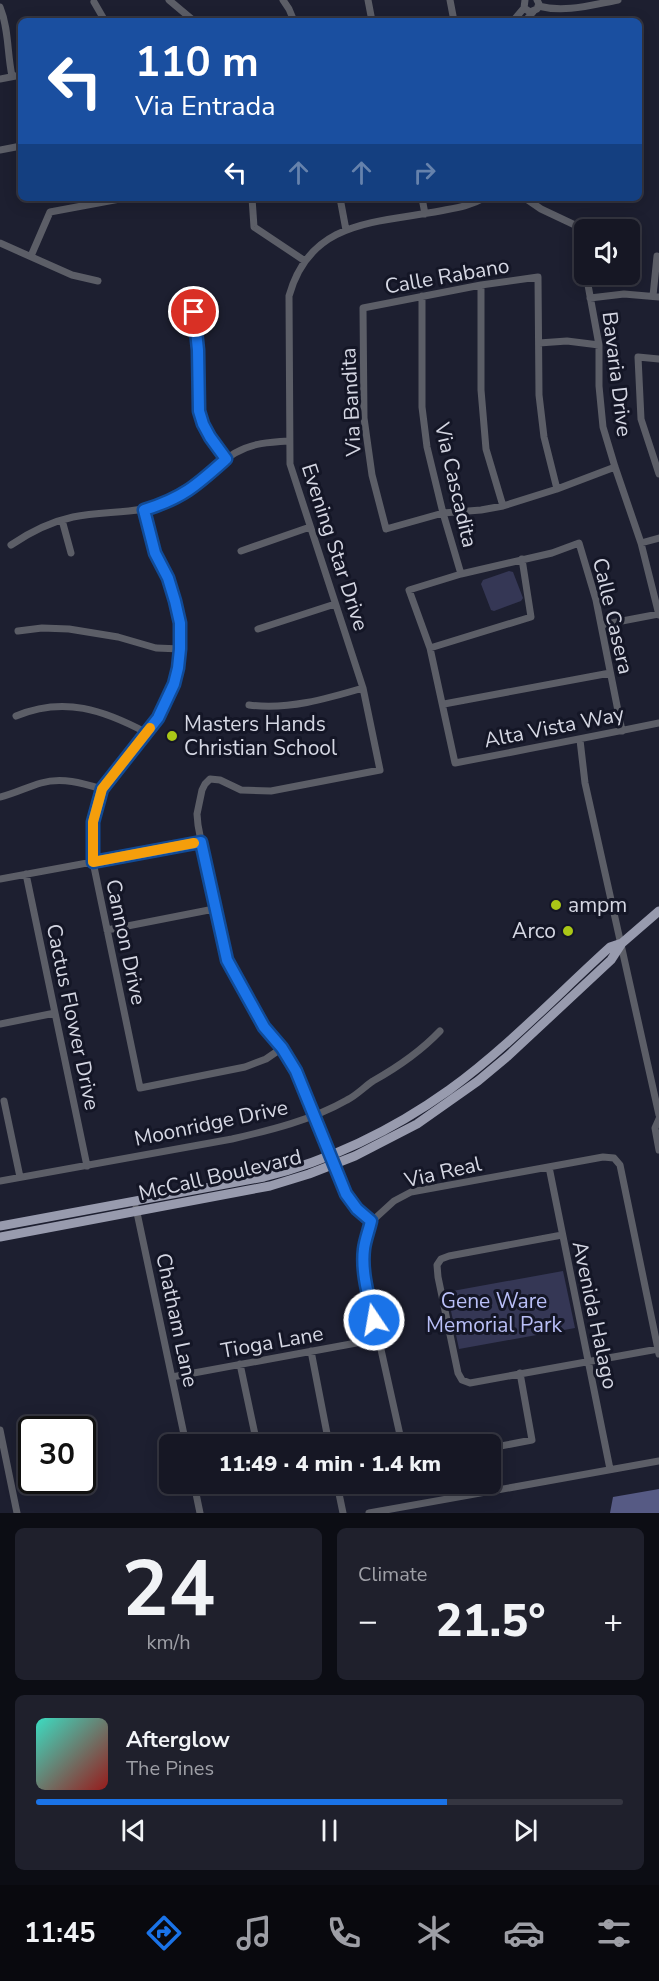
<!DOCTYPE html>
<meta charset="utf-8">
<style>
body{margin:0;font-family:"Nunito Sans",sans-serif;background:#1f202c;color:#f1f3f6;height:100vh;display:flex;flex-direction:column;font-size:22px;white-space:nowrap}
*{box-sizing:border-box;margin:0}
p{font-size:20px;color:#9e9fa6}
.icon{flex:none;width:33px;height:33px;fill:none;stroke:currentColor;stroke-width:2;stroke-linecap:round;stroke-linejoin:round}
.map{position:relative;height:1513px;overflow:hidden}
.details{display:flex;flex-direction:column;gap:15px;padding:15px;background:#0c0d14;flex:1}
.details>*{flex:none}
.guide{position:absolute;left:18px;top:18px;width:624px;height:183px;border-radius:9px;box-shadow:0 3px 15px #0003,0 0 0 2px #353641;background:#1a4fa0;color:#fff;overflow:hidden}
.tools{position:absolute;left:574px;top:219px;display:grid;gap:12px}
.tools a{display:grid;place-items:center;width:66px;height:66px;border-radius:9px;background:#161724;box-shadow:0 3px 15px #0003,0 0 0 2px #353641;font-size:30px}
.speed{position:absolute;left:18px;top:1416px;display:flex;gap:12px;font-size:30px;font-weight:700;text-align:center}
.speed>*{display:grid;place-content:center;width:78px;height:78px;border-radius:50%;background:#161724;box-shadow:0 3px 15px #0003,0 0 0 2px #353641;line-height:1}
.speed .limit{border:3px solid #111;border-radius:9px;background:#fff;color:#111}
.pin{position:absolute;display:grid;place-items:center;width:51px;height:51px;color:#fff;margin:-26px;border:3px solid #fff;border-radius:50%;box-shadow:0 2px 6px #0007}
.me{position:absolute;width:66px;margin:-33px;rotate:348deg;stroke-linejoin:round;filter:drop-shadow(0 0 4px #0008)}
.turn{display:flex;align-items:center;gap:21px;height:126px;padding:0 18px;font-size:27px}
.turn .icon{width:78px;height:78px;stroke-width:2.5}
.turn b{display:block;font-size:42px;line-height:51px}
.lanes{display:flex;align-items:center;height:57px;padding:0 18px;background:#0003;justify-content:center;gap:30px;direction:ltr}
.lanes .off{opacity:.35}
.big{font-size:45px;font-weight:800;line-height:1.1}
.details .card{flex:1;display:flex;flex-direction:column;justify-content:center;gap:9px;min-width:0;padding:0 21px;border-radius:9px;background:#1f202c}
.details .dial{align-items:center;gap:0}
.dial b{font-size:78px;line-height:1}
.song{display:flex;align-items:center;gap:18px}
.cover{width:72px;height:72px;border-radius:9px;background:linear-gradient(135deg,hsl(170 70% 55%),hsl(0 70% 35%))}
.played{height:6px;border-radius:3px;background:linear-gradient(90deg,#1a73e8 70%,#353641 70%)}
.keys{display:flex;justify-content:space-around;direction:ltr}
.heat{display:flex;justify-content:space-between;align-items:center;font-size:33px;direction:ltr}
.details .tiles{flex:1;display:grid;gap:15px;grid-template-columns:1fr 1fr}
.card:last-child{grid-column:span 2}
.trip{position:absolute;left:159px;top:1434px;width:342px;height:60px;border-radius:9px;background:#161724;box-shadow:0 3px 15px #0003,0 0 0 2px #353641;font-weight:800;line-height:60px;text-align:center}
.menu{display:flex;height:96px;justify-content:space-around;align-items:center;background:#09090e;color:#9e9fa6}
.menu .icon{width:42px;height:42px}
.menu .selected{color:#1a73e8}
.menu b{font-size:27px;color:#f1f3f6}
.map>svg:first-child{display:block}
.green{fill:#353755}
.water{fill:#565a84}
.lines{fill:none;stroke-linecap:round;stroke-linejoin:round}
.minor{stroke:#5c5e67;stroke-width:7}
.major{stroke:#989bae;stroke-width:9}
.route-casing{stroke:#114b97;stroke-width:15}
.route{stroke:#1a73e8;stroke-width:10}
.slow{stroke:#f59e0b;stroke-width:10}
.poi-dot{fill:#aac717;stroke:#141626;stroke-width:2}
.labels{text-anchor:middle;stroke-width:6;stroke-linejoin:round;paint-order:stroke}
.street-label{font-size:21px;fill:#d5d7e3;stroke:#141626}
.poi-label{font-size:21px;fill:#d5d7e3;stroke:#141626;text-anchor:start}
.park-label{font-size:21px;fill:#b9bff7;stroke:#141626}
</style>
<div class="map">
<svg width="659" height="1513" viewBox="0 0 659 1513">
<rect width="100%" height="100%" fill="#1d1f30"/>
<path class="green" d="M509,571l4,1 10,26 -2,3 -27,10 -3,-1 -10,-26 2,-4z
M563,1271l12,57 -116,21 -12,-57z"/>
<path class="water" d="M659,1489v24h-49l3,-16z"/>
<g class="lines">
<path class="minor" d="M169,0l25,21
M283,0l6,9 5,12
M368,0l4,21
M450,0l4,21
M525,0l-1,8 6,4 7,-3 2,-5 -2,-4
M94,2l11,19
M538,6c27,7 53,-1 80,-6
M0,7c9,22 7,46 12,69
M513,21l11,-13
M525,21l8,-9
M0,79l21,-4
M0,150l21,-4
M252,198l2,29 51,34
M340,198l6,32
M422,198l3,16
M525,198l16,11 36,17 8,44
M0,243l72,32 26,6
M31,256l19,-44 75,-14
M586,274l13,71v41l4,41 12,40 26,76 18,72
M481,285v105l5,59 17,57
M192,292l6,58 1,61 11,26 17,22
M422,296v111l5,40 16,66 18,61
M653,296l4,-40
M590,298l34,-4 35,3
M539,343l28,-2 32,4
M659,359l-21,-2 3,62 18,55
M557,489l-13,-52 -5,-42 -1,-118 -57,8 -118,23 1,110 8,57 14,54 57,-16 38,-3 22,-4 54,-17 58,-22
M144,510c3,14 6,29 12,43 3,9 9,16 12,25 9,22 13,48 12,71 -2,46 -29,78 -56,112 -7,9 -17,19 -22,29 -11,22 -11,48 -9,72l47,226 105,-21 21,-8 16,-11
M62,520l9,33
M641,543l18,-5
M11,545c19,-13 39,-23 62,-28 35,-7 66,-2 100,-17 26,-13 39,-33 62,-47 17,-10 35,-11 54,-12
M241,551l69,-24
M601,625l58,-11
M258,629l77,-25
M18,631l24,-3 27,1 49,8 38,11 25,1
M430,648l101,-31 -9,-58
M444,704l166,-31
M249,705c39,5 77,-6 114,-17
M16,716c48,-20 88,-6 131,17
M622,731l-26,-131 -17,-57 -27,10 -91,21 -52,16 21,58 25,115c68,-13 136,-26 204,-40
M580,740l5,43 74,332
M0,797c14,-3 27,-10 41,-14 21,-6 41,0 61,6
M26,874l61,292
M0,879l201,-37
M107,930l107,-21
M0,1024l55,-11
M4,1101l16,76
M659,1119l-4,9 4,22
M549,1167l61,302
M0,1181l232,-42c39,-9 80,-19 115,-39 10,-5 17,-13 26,-19 25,-14 47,-29 67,-50
M136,1208l50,236
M371,1222l-14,-13 -11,-15 -50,-123 -14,-23 -18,-21 -37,-67 -13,-51 -16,-84 -1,-11 5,-24 3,-6 5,-5 10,1 21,10 30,1 109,-21 -17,-82 -73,-224 -1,-168c21,-76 86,-73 151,-85 15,-3 30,-5 44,-13
M562,1235l-113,21 -8,3 -4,6 1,12 20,96 4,7 8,3 188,-34
M311,1351l18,93
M240,1364l17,80
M172,1377l206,-38
M0,1430l17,83
M402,1444l-36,-162 -2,-33 7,-27 23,-21 17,-9 192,-35 11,1 6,7 39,189
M490,1448l42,-8 -12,-67
M194,1484l6,29
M337,1484l6,29
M369,1513l290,-52"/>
<path class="major" d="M0,1226l264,-49c67,-17 129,-47 185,-87 58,-42 108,-95 161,-143l12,-4
M0,1237l270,-51 39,-12 46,-18 62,-32 61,-43 30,-25 103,-96 11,-17 37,-32"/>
</g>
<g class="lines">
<g class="route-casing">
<path id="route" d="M194,312l4,38 1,61 4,13 7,13 16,22c-29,26 -43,39 -82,51l11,43 13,25 7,23 5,22v26l-2,19 -4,16 -16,34 -56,71 -9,33v40l108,-20 26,118 37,67 18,21 14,23 50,123 11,15 14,12c-2,9 -6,19 -7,28 -3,23 5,49 10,71"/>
</g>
<use href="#route" class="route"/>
<path class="slow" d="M150,728l-48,61 -9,33v40l101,-19"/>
</g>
<g class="poi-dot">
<circle cx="172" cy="736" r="6"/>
<circle cx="556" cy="905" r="6"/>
<circle cx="568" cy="931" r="6"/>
</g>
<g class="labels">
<g class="street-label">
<text transform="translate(447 276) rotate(-10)" y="7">Calle Rabano</text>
<text transform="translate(617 374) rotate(83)" y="7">Bavaria Drive</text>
<text transform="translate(351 402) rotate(-93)" y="7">Via Bandita</text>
<text transform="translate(456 485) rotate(77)" y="7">Via Cascadita</text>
<text transform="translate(335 547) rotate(72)" y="7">Evening Star Drive</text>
<text transform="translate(613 616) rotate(77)" y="7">Calle Casera</text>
<text transform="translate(554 727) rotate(-11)" y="7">Alta Vista Way</text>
<text transform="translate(126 942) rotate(78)" y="7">Cannon Drive</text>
<text transform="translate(73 1017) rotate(78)" y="7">Cactus Flower Drive</text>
<text transform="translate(211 1123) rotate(-12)" y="7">Moonridge Drive</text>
<text transform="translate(443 1172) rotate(-13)" y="7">Via Real</text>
<text transform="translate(220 1175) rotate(-13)" y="7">McCall Boulevard</text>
<text transform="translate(595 1315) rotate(78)" y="7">Avenida Halago</text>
<text transform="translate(177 1320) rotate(78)" y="7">Chatham Lane</text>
<text transform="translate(272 1342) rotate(-10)" y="7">Tioga Lane</text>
</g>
<g class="poi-label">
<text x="184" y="731">Masters Hands<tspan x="184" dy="24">Christian School</tspan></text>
<text x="568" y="912">ampm</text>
<text x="556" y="938" text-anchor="end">Arco</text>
</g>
<g class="park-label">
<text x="494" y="1308">Gene Ware<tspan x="494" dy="24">Memorial Park</tspan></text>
</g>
</g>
</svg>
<div class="tools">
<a><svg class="icon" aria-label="sound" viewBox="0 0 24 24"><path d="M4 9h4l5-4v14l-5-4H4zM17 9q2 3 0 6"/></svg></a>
</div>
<div class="speed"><div class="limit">30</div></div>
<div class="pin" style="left:194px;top:312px;background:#d93025"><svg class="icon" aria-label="arrive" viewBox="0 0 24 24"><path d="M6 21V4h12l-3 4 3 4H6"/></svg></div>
<svg class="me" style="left:374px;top:1320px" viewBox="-20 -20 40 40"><circle r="17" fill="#1a73e8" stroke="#fff" stroke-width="3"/><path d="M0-11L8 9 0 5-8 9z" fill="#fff"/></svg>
<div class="trip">11:49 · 4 min · 1.4 km</div>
<div class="guide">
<div class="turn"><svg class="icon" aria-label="left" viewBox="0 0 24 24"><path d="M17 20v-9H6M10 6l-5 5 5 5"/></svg><div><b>110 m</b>Via Entrada</div></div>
<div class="lanes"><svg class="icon" aria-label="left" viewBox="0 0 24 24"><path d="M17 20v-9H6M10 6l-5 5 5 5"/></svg><svg class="icon off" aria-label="ahead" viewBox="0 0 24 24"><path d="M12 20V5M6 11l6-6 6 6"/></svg><svg class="icon off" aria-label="ahead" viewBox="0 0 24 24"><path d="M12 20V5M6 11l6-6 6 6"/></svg><svg class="icon off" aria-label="right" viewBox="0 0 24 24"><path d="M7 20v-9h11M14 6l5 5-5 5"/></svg></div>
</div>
</div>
<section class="details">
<div class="tiles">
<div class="card dial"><b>24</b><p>km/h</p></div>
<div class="card"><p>Climate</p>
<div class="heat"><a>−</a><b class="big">21.5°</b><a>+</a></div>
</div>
<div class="card">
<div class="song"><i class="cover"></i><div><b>Afterglow</b><p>The Pines</p></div></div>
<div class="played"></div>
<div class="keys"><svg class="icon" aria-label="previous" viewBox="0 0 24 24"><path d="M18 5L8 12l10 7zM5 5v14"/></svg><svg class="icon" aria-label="pause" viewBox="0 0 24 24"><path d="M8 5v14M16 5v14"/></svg><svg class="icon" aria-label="next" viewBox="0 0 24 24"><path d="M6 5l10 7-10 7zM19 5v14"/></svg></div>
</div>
</div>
</section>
<nav class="menu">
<b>11:45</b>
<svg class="icon selected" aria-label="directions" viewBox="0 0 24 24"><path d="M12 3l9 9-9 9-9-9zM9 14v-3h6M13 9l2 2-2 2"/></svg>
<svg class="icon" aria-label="music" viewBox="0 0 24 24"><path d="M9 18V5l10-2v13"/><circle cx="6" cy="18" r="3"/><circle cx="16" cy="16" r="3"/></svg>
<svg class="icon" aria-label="phone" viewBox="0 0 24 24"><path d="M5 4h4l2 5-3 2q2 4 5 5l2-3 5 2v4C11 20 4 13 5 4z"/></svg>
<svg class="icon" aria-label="climate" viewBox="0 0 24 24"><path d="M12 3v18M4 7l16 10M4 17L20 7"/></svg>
<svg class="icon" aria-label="car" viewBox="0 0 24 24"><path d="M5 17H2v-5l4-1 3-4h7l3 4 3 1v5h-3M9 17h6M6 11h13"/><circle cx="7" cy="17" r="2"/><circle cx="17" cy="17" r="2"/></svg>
<svg class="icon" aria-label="filters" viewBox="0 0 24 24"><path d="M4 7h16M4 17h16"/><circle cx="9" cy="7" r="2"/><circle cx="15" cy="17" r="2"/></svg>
</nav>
